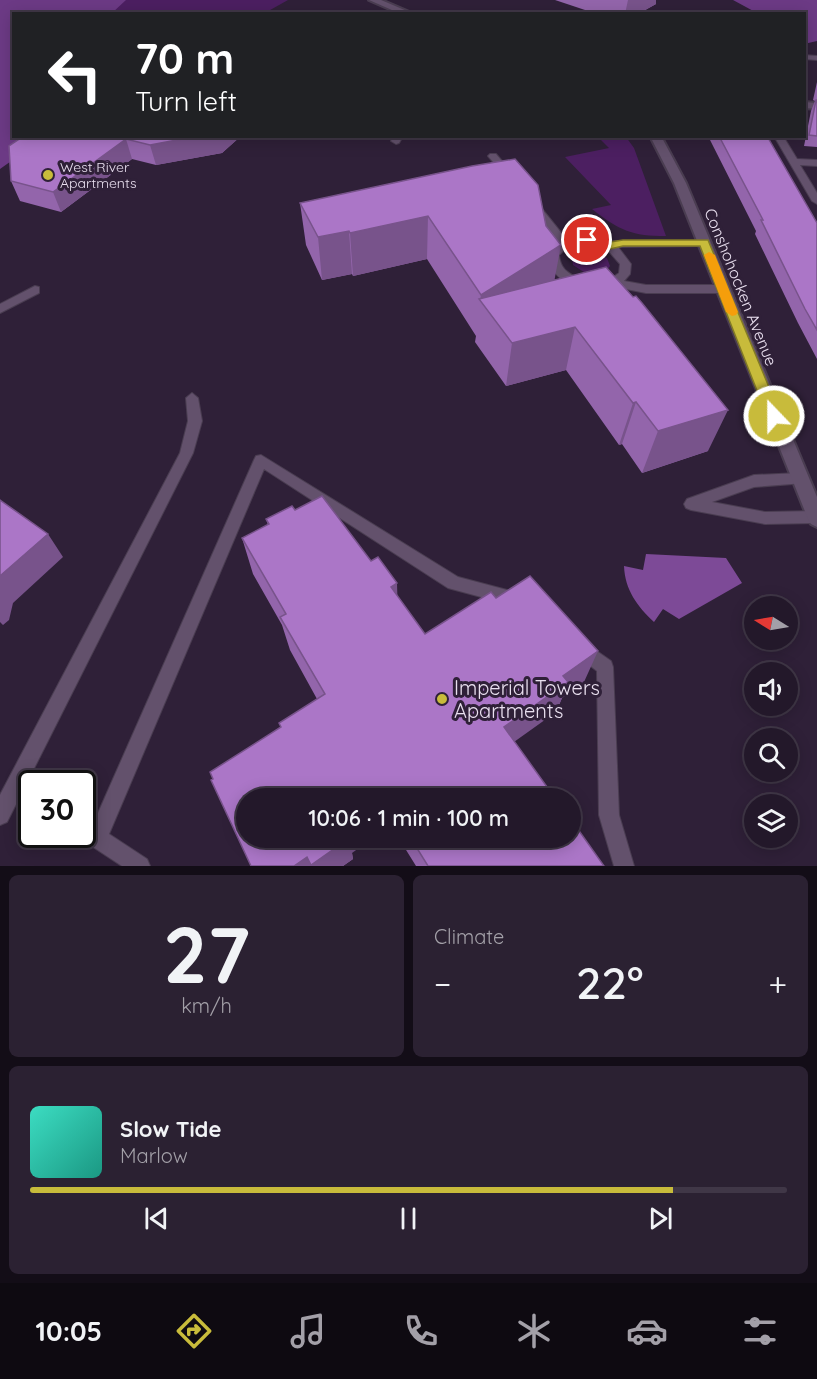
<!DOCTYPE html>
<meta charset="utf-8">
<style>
body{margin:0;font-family:Quicksand,sans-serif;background:#2b2132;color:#f1f3f6;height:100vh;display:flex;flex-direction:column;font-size:22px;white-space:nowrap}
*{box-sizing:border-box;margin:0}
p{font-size:20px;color:#a3a0a8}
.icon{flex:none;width:33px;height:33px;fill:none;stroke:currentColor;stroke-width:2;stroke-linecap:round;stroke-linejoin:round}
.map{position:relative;height:866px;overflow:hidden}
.side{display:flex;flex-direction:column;gap:9px;padding:9px;background:#130d17;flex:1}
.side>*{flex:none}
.top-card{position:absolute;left:12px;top:12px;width:794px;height:126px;border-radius:0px;box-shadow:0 3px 15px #0003,0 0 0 2px #403747;background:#202124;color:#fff;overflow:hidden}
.needle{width:39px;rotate:281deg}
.tools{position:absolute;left:744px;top:596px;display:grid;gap:12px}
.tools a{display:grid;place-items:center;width:54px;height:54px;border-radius:50%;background:#23182a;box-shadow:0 3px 15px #0003,0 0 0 2px #403747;font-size:30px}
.speed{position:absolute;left:18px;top:770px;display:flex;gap:12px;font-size:30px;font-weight:700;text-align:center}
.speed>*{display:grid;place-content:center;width:78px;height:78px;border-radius:50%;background:#23182a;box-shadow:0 3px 15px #0003,0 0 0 2px #403747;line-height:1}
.speed .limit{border:3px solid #111;border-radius:9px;background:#fff;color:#111}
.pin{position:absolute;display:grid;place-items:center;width:51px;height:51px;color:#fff;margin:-26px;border:3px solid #fff;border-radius:50%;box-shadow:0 2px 6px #0007}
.me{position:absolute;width:66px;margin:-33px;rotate:338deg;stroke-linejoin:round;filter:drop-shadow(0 0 4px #0008)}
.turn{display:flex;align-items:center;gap:21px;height:126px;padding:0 24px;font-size:27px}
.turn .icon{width:78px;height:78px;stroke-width:2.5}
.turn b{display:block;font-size:42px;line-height:51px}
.big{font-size:45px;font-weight:600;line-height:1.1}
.side .tile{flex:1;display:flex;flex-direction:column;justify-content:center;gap:9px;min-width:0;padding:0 21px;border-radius:9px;background:#2b2132}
.side .dial{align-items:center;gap:0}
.dial b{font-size:78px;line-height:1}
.song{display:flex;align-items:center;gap:18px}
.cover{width:72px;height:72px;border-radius:9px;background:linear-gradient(135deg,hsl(170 70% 55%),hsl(170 70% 35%))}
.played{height:6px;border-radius:3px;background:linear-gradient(90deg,#c8bb3b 85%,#403747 85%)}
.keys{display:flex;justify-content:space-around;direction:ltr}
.heat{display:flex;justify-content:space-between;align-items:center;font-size:33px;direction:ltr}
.side .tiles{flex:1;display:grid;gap:9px;grid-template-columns:1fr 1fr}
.tile:last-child{grid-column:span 2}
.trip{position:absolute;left:236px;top:788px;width:345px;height:60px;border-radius:30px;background:#23182a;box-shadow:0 3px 15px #0003,0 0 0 2px #403747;font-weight:600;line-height:60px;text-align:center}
.tab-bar{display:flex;height:96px;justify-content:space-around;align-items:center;background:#0e0a11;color:#a3a0a8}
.tab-bar .icon{width:42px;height:42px}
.tab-bar .selected{color:#c8bb3b}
.tab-bar b{font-size:27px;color:#f1f3f6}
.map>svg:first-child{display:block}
.green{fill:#4c1f61}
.forest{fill:#6c3a85}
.water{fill:#7d4a97}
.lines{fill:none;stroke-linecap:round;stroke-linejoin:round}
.service-casing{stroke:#4a3d51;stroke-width:2}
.minor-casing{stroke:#4a3d51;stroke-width:4}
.service{fill:#63516c;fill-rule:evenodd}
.minor{fill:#63516c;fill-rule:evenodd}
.wall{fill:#9365ab}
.shaded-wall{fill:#78538b}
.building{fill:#ab76c7;stroke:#78538b;stroke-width:1.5}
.route{fill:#c8bb3b;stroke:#827a26;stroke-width:1.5}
.slow{fill:#f59e0b}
.poi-dot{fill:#c8bb3b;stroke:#2f2038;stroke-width:2}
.labels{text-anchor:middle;stroke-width:6;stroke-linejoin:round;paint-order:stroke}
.far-poi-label{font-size:14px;fill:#eae0f0;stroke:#2f2038;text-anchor:start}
.street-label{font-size:16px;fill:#eae0f0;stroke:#2f2038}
.near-poi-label{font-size:20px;fill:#eae0f0;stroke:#2f2038;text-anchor:start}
</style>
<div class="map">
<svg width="817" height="866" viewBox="0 0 817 866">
<rect width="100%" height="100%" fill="#2f2038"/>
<path class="green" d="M0,0h288l-25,14h-249v122l-14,19z
M598,137h28l8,11 32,88c-34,0 -46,-5 -74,-27l19,-4 -46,-48 44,-9z
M591,251l16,7 3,8 -2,3 -21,5 -14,-9 -1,-7 8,-6z"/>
<path class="forest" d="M0,0h126l-14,13 -98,1v122l31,1 -45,32z
M733,0h84v41l-13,3v-30l-47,-1z"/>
<path class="water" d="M646,554l80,4 16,25 -63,36 -16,-10 -9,13c-17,-16 -29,-32 -30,-56l19,4z"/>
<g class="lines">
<g class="service-casing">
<path id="service" d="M804,55l13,1v4l-13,-1z
M394,136h9l-4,7 -3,1 -5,-3z
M774,136h9l14,23 20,1v6l-17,-1 17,28v11l-5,-3z
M490,154h6l16,19v4h-6l-18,-21z
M534,203l4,1 29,36 19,-2 28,3h94v4l-4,1 -86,1 13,17 -1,10 -6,7 22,4h77l6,4 -6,4h-77l-35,-7 -12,2v-6l10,-2 10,-7 1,-9 -15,-17c-18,-3 -33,-6 -46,8 2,20 16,19 28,29l-6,4c-18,-5 -31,-14 -32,-33l10,-11 -30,-38z
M35,286l4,1v6l-39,20v-9z
M192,393l6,5 4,23 -9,32 -186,369 -7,3v-30l180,-342 8,-32 -2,-23z
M261,455l197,122 60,16 6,2 2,5 -2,5 -6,2 -70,-19 -184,-119 -155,365 38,25 3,7h-28l-32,-21 -3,-7 167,-378 2,-4z
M800,473l5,2 2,4 -2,4 -51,4 -42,15 53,10 51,-1v12l-51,1 -74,-14 -5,-2 -2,-4 3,-5 67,-24z
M581,640l30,21 2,6 6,148 15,51h-20l-15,-51 -2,-144 -22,-17 -2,-6 2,-6z"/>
</g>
<g class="minor-casing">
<path id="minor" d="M369,0h12l33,14h-13z
M804,102l13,1v6l-13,-1z
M650,136h11l25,47 131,314v30l-6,-3 -3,-5 -134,-336z"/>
</g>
<use href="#service" class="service"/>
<use href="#minor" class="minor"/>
</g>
<path class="wall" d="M555,0h101v4l-18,10h-41z
M817,82v65l-13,-1 7,-35 4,-10 -2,-1z
M24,136h217l-19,17 -66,12 -24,-6 -71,53 -41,-11 -9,-20z
M708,136h59l50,87v136l-19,-36 -43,-89 1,-3z
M472,166l83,114 153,171 -66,22 -20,-29 -3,1 -53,-75 -60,16 -31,-44 1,-6 -49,-77 -74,17 -1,-2 -30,6 -16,-35 -6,-42z
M295,510l76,51 26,22v12l28,39 71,-36 88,84 -22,16 -6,14 -310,86 106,55 1,6 -10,7h-92l-38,-87 68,-51 -2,-5 38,-24 -27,-49 -8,-25 -29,-51 -11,-36 26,-13 -2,-6z
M398,837h172l34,29h-188z"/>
<path class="shaded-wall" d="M628,0h28v4l-18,10h-13z
M198,136h43l-19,17 -66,12 -6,-20z
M126,139l6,20 -71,53 -8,-20z
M428,216l-1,43 -74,17 -3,-43z
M349,231l3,43 -30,6 -4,-43z
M561,245l-8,43 -73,13 1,-6z
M575,327l-9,43 -60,16 6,-43z
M636,402l-14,42 -3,1 14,-42z
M728,410l-20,41 -66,22 16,-42z
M48,534l15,23 -50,46 -4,17 -6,5 -3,-3v-46z
M397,583l1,34 -7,-30z
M598,651l-14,31 -22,16 -6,14 -59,42 7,-27 59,-51z
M346,837h28l-22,16 1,6 -10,7h-49l13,-9z"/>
<path class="building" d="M292,12l8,2h-19z
M816,100h1v36l-8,-1z
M24,136h174l-48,9 -24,-6 -73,53 -42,-11 -2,-35z
M719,136h48l50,87v107l-12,-21 -44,-89h2z
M515,159l23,26 8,41 15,19 -80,50 -53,-79 -78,17 -1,-2 -31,6 -18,-34 172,-37z
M606,267l27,30 3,-1 6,7 86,107 -70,21 -22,-29 -3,1 -58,-76 -63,16 -33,-44z
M322,496l49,65 7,-4 19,26 -6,4 34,47 66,-42 5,6 34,-22 68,75 -35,25 5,6 -64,45 51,71h-309v39h101l1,2 -37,26 -4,-8 -13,9h-43l-40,-86 2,-1 -3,-7 71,-45 -2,-4 46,-29 -45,-77 6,-3 -44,-76 27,-14 -3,-5 26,-13 3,4z
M0,500l48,34 -48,42z
M570,818l34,48h-176l-18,-29h160z"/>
<path class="route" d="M587,237l23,5 13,-2h85l73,176 -2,3h-10l-2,-3 -67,-170h-77l-13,3 -27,-7v-4z"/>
<path class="slow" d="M709,252l6,3 23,57 -2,3 -4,1 -6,-4 -22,-57z"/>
<g class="poi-dot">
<circle cx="48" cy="175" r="6"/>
<circle cx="442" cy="699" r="6"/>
</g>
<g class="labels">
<g class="far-poi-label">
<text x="60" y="172">West River<tspan x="60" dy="16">Apartments</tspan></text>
</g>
<g class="street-label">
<text transform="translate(741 287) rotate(68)" y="6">Conshohocken Avenue</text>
</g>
<g class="near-poi-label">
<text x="454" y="695">Imperial Towers<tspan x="454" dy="23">Apartments</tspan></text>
</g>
</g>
</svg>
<div class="tools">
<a><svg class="needle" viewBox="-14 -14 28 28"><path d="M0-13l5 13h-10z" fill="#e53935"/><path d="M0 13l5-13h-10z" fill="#a3a0a8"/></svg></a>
<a><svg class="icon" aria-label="sound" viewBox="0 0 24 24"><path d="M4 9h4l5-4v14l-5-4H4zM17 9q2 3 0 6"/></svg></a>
<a><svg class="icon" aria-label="search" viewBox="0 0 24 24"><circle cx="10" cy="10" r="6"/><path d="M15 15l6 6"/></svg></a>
<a><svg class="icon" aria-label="layers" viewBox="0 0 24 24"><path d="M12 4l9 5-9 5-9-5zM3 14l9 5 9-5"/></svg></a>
</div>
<div class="speed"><div class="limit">30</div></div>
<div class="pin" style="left:587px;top:240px;background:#d93025"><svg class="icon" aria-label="arrive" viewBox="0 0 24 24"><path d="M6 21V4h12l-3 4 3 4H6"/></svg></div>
<svg class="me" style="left:774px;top:416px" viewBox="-20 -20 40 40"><circle r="17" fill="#c8bb3b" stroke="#fff" stroke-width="3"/><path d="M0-11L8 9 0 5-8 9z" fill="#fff"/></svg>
<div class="trip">10:06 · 1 min · 100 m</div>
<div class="top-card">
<div class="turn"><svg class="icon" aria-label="left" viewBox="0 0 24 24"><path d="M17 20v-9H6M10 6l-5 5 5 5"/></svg><div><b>70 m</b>Turn left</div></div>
</div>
</div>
<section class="side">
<div class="tiles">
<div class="tile dial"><b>27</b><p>km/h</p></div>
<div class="tile"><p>Climate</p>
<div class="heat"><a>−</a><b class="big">22°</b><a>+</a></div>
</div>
<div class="tile">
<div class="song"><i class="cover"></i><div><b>Slow Tide</b><p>Marlow</p></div></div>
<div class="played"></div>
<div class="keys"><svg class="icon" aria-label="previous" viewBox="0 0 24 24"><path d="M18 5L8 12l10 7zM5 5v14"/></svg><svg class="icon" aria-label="pause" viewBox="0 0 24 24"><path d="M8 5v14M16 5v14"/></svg><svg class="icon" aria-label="next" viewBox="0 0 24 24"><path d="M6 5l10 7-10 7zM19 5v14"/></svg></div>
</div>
</div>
</section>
<nav class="tab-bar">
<b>10:05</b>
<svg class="icon selected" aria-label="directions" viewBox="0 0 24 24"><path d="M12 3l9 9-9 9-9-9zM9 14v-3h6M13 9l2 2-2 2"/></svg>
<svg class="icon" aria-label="music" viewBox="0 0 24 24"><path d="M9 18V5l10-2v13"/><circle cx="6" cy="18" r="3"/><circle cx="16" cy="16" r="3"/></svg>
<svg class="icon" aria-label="phone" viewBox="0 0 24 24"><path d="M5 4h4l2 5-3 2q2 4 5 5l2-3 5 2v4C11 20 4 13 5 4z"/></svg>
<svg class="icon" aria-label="climate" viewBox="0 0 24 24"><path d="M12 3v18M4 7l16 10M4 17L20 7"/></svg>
<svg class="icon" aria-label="car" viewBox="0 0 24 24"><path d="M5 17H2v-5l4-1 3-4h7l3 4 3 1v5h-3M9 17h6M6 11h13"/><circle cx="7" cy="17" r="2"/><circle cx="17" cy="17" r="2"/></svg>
<svg class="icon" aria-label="filters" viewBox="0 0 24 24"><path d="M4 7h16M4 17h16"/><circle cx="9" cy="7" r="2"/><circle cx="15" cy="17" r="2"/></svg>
</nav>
